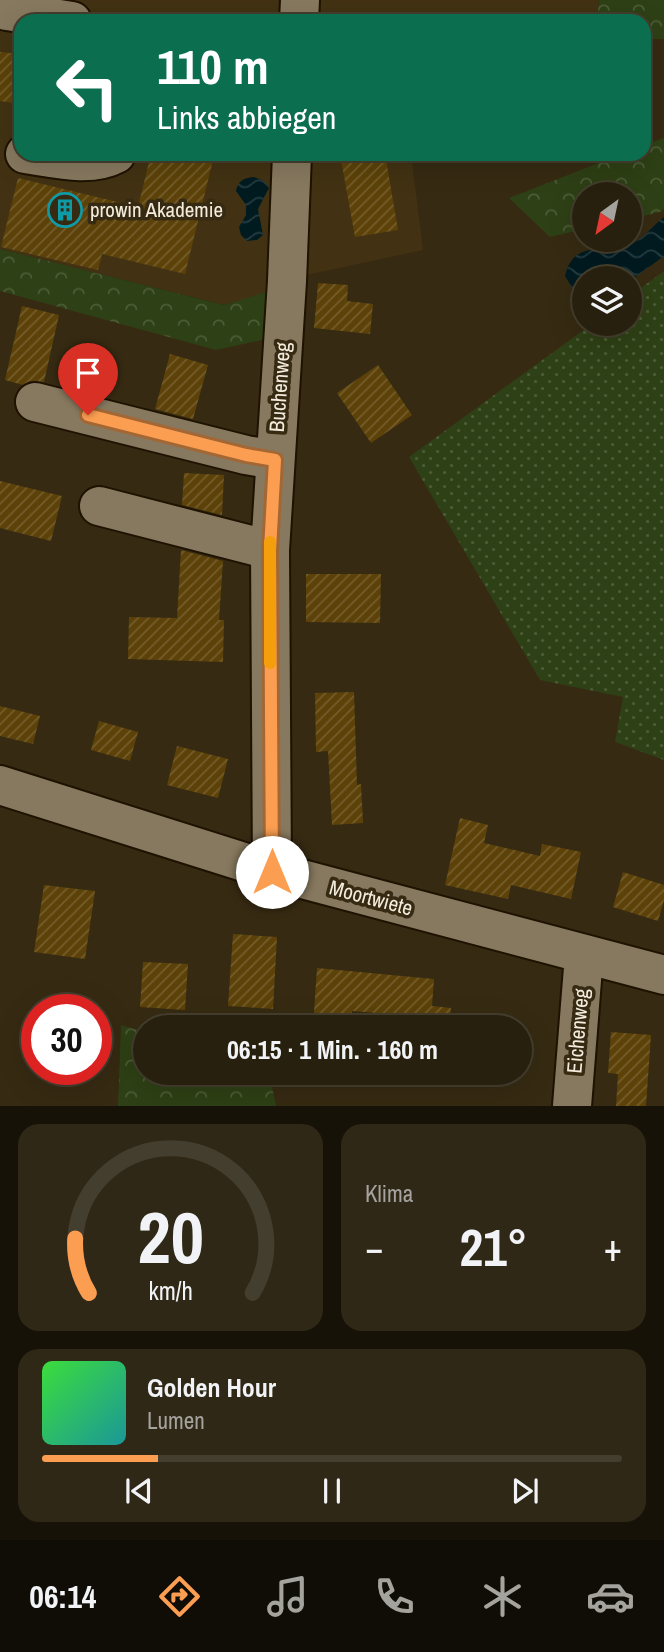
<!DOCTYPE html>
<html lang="de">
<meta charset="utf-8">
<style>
body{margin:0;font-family:"Archivo Narrow",sans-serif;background:#302817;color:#f1f3f6;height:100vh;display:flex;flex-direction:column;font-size:26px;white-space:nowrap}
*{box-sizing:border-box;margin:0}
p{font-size:23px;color:#a5a39e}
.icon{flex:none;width:38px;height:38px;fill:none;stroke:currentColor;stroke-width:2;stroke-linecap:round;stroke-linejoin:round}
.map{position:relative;height:1106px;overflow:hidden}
.side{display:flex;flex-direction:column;gap:18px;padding:18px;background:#161208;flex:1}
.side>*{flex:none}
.hud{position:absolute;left:14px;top:14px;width:637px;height:147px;border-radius:21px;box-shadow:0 7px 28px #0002,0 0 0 2px #443e2e;background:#0b6e4f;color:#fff;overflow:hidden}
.needle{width:46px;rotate:213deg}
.fabs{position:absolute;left:572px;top:182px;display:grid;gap:14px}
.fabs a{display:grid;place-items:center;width:70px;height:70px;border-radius:50%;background:#28200e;box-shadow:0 7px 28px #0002,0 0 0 2px #443e2e;font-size:35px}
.speed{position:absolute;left:21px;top:994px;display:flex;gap:14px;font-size:35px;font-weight:700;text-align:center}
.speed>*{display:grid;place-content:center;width:91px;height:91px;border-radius:50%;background:#28200e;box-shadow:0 7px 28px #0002,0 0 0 2px #443e2e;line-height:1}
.speed .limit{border:10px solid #d22;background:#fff;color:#111}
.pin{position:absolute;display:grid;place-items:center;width:60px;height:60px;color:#fff;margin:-72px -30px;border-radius:50% 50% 50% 0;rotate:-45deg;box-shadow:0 0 7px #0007}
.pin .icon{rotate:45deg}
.me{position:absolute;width:77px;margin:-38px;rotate:0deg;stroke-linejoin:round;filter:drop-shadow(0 0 5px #0008)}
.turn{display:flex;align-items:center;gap:24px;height:147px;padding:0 28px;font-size:32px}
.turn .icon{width:91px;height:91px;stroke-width:2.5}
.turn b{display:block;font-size:49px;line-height:60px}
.big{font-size:52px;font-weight:700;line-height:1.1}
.side .widget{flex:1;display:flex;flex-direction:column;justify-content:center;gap:10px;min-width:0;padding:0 24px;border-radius:21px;background:#302817}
.side .dial{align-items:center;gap:0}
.dial svg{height:182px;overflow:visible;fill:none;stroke:#443e2e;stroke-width:7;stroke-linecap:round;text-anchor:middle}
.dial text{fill:#f1f3f6;stroke:none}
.song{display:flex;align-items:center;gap:21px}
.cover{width:84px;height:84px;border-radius:10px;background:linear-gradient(135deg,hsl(120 70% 55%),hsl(180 70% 35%))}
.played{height:7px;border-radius:4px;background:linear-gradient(90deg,#fb9e51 20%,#443e2e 20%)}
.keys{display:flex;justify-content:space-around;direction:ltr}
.heat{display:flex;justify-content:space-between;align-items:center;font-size:38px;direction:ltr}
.side .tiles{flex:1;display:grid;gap:18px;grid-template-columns:1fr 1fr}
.widget:last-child{grid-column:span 2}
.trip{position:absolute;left:133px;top:1015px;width:399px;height:70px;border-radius:35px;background:#28200e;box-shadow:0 7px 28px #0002,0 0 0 2px #443e2e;font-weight:700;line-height:70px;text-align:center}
.tab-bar{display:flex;height:112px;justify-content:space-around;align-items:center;background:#100d06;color:#a5a39e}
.tab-bar .icon{width:49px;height:49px}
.tab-bar .selected{color:#fb9e51}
.tab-bar b{font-size:32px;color:#f1f3f6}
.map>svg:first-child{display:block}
.built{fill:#423213}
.grass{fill:url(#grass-dots)}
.forest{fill:url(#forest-crowns)}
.water{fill:url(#water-waves)}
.building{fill:url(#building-hatch)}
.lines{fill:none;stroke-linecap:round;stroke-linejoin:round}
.minor-casing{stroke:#1e1200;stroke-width:42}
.minor{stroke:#87795f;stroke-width:38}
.route-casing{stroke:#a36735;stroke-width:18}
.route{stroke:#fb9e51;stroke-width:12}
.slow{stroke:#f59e0b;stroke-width:12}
.labels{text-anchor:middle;stroke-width:7;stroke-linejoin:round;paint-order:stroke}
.poi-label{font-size:21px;fill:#f4ecdd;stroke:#362a12;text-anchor:start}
.street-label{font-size:21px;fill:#f4ecdd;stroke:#362a12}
</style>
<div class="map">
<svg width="664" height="1106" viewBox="0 0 664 1106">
<defs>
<pattern id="grass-dots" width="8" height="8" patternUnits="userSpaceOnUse" patternTransform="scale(1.75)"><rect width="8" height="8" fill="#2e4015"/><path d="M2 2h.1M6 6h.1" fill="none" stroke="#4d5c37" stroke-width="1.8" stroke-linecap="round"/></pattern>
<pattern id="forest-crowns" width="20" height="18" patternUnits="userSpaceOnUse" patternTransform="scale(1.75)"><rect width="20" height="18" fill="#2e4015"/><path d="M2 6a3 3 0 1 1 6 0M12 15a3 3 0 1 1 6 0" fill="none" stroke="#4d5c37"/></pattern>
<pattern id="water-waves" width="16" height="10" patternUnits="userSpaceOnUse" patternTransform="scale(1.75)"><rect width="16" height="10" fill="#001b20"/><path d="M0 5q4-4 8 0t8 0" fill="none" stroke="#263c40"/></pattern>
<pattern id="building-hatch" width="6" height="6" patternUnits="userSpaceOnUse" patternTransform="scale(1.75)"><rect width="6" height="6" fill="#5c4208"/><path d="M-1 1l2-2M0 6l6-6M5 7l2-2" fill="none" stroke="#745d2c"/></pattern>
</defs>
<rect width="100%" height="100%" fill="#362a12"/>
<path class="built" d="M0,0h599l-2,21h-576v133h390l12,96 -126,27 -14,10 -58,18 -225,-56z"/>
<path class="grass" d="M664,271v489l-49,-18 8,-45 -83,-17 -131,-223 183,-133h38v-28z"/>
<path class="forest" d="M599,0h65v39h-20v-18h-47z
M664,138v71l-4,3 -30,7v-25h-46v35l-34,8 -41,-39 113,-44h22v-9z
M0,249l224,56 59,-18 -3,49 -64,14 -216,-59z
M121,1025l24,7v41h124l7,33h-158z"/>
<path class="water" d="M254,177l10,4 5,7 -11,21 5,26 -6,5 -10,1 -6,-6 -2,-8 7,-12v-10l-10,-14c2,-10 7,-13 18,-14z
M664,217v39l-34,25v-3h-46v17l-11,-6 -8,-13c9,-38 38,-21 64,-31 14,-5 23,-19 35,-28z"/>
<path class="building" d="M0,52l21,2v50l-21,-3z
M151,154h38l24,6 -28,114 -83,-20 -4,16 -97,-23 17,-69 120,29z
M340,154h45l13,76 -43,7z
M318,283l30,2 -1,16 26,3 -3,30 -56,-6z
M22,306l37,9 -15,67 -14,-1 -7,4 -18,-5z
M170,354l38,11 -15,54 -38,-10z
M378,365l34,50 -41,28 -34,-50z
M184,473l40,2 -2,40 -40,-10z
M0,481l62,15 -11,45 -51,-13z
M181,550l42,11 -4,59h5l-1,42 -95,-3 1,-42 48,1z
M306,574h75l-1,49 -74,-1z
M354,692l3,93 4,-1 2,39 -31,2 -4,-74 -12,1 -1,-59z
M0,706l40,10 -7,28 -33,-8z
M99,721l39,11 -8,29 -39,-11z
M177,746l51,13 -10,39 -51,-13z
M460,818l28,7 -4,18 56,13 2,-12 39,8 -10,47 -60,-14 -3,14 -63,-14z
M623,872l41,13v15l-6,21 -45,-14z
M44,885l51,6 -10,68 -51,-7z
M233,934l44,3 -4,72 -45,-3z
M143,962l45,2 -3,46 -45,-3z
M317,968l117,11 -2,27 19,2 -2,19h-50l1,-12 -48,-4 -1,16h-38z
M611,1032l40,3 -5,71h-30l2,-32 -10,-1z"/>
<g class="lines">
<g class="minor-casing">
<path id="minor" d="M0,6l7,5 65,10
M299,21l1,-21
M25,154c29,4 65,14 91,0
M35,402l211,53 29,5
M99,506l171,44
M0,785l272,86 392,104
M272,871l-2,-321 17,-269 5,-127
M572,1106l12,-151"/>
</g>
<use href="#minor" class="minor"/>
</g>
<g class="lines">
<g class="route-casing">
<path id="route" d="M88,415l158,40 29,5 -5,90 2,322"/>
</g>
<use href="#route" class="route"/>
<path class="slow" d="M270,542v121"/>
</g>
<defs>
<g id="building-ring" transform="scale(1.75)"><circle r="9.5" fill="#362a12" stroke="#0f9aa8" stroke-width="1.5"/><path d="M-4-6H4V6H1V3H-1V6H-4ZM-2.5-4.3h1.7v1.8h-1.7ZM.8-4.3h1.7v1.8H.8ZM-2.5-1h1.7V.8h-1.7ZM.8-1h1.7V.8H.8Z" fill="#0f9aa8"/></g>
</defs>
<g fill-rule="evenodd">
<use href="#building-ring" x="65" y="210"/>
</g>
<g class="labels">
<g class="poi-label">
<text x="90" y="217">prowin Akademie</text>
</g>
<g class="street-label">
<text transform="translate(280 387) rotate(-86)" y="7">Buchenweg</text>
<text transform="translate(371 898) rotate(15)" y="7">Moortwiete</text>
<text transform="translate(578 1031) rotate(-85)" y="7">Eichenweg</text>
</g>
</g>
</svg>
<div class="fabs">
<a><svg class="needle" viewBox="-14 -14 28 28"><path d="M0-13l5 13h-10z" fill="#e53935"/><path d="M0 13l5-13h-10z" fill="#a5a39e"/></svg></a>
<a><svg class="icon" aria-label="layers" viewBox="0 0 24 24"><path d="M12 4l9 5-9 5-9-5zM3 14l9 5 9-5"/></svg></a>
</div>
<div class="speed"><div class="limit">30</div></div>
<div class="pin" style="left:88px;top:415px;background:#d93025"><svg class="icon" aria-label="arrive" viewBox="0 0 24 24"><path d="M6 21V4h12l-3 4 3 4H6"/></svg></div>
<svg class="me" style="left:272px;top:872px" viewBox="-20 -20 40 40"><circle r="19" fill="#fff"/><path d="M0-13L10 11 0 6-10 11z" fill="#fb9e51"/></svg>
<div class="trip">06:15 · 1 Min. · 160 m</div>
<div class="hud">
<div class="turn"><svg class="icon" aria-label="left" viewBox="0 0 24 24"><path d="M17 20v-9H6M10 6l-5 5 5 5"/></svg><div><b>110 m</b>Links abbiegen</div></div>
</div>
</div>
<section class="side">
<div class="tiles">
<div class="widget dial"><svg viewBox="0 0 100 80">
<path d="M14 69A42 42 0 1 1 86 69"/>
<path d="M14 69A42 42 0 0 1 8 45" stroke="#fb9e51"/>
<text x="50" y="56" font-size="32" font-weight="700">20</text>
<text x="50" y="72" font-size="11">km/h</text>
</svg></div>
<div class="widget"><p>Klima</p>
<div class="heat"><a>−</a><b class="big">21°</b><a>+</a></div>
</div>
<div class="widget">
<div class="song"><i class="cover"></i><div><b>Golden Hour</b><p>Lumen</p></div></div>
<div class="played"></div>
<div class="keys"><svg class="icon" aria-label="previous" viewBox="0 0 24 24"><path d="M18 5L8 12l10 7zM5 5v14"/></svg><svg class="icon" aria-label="pause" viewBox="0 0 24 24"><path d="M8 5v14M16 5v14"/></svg><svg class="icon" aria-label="next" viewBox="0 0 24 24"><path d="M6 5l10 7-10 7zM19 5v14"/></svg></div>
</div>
</div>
</section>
<nav class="tab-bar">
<b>06:14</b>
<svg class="icon selected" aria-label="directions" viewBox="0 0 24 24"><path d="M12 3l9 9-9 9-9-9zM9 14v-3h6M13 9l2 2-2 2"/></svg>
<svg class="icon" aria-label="music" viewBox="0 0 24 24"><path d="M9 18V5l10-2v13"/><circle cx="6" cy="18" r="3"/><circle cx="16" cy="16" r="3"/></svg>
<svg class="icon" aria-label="phone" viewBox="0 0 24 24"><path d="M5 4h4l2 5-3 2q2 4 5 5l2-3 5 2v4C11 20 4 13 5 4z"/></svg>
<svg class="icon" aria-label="climate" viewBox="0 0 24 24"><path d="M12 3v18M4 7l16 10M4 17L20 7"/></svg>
<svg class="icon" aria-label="car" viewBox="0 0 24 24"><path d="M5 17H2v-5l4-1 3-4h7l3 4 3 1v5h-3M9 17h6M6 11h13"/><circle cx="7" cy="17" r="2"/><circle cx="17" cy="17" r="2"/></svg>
</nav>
